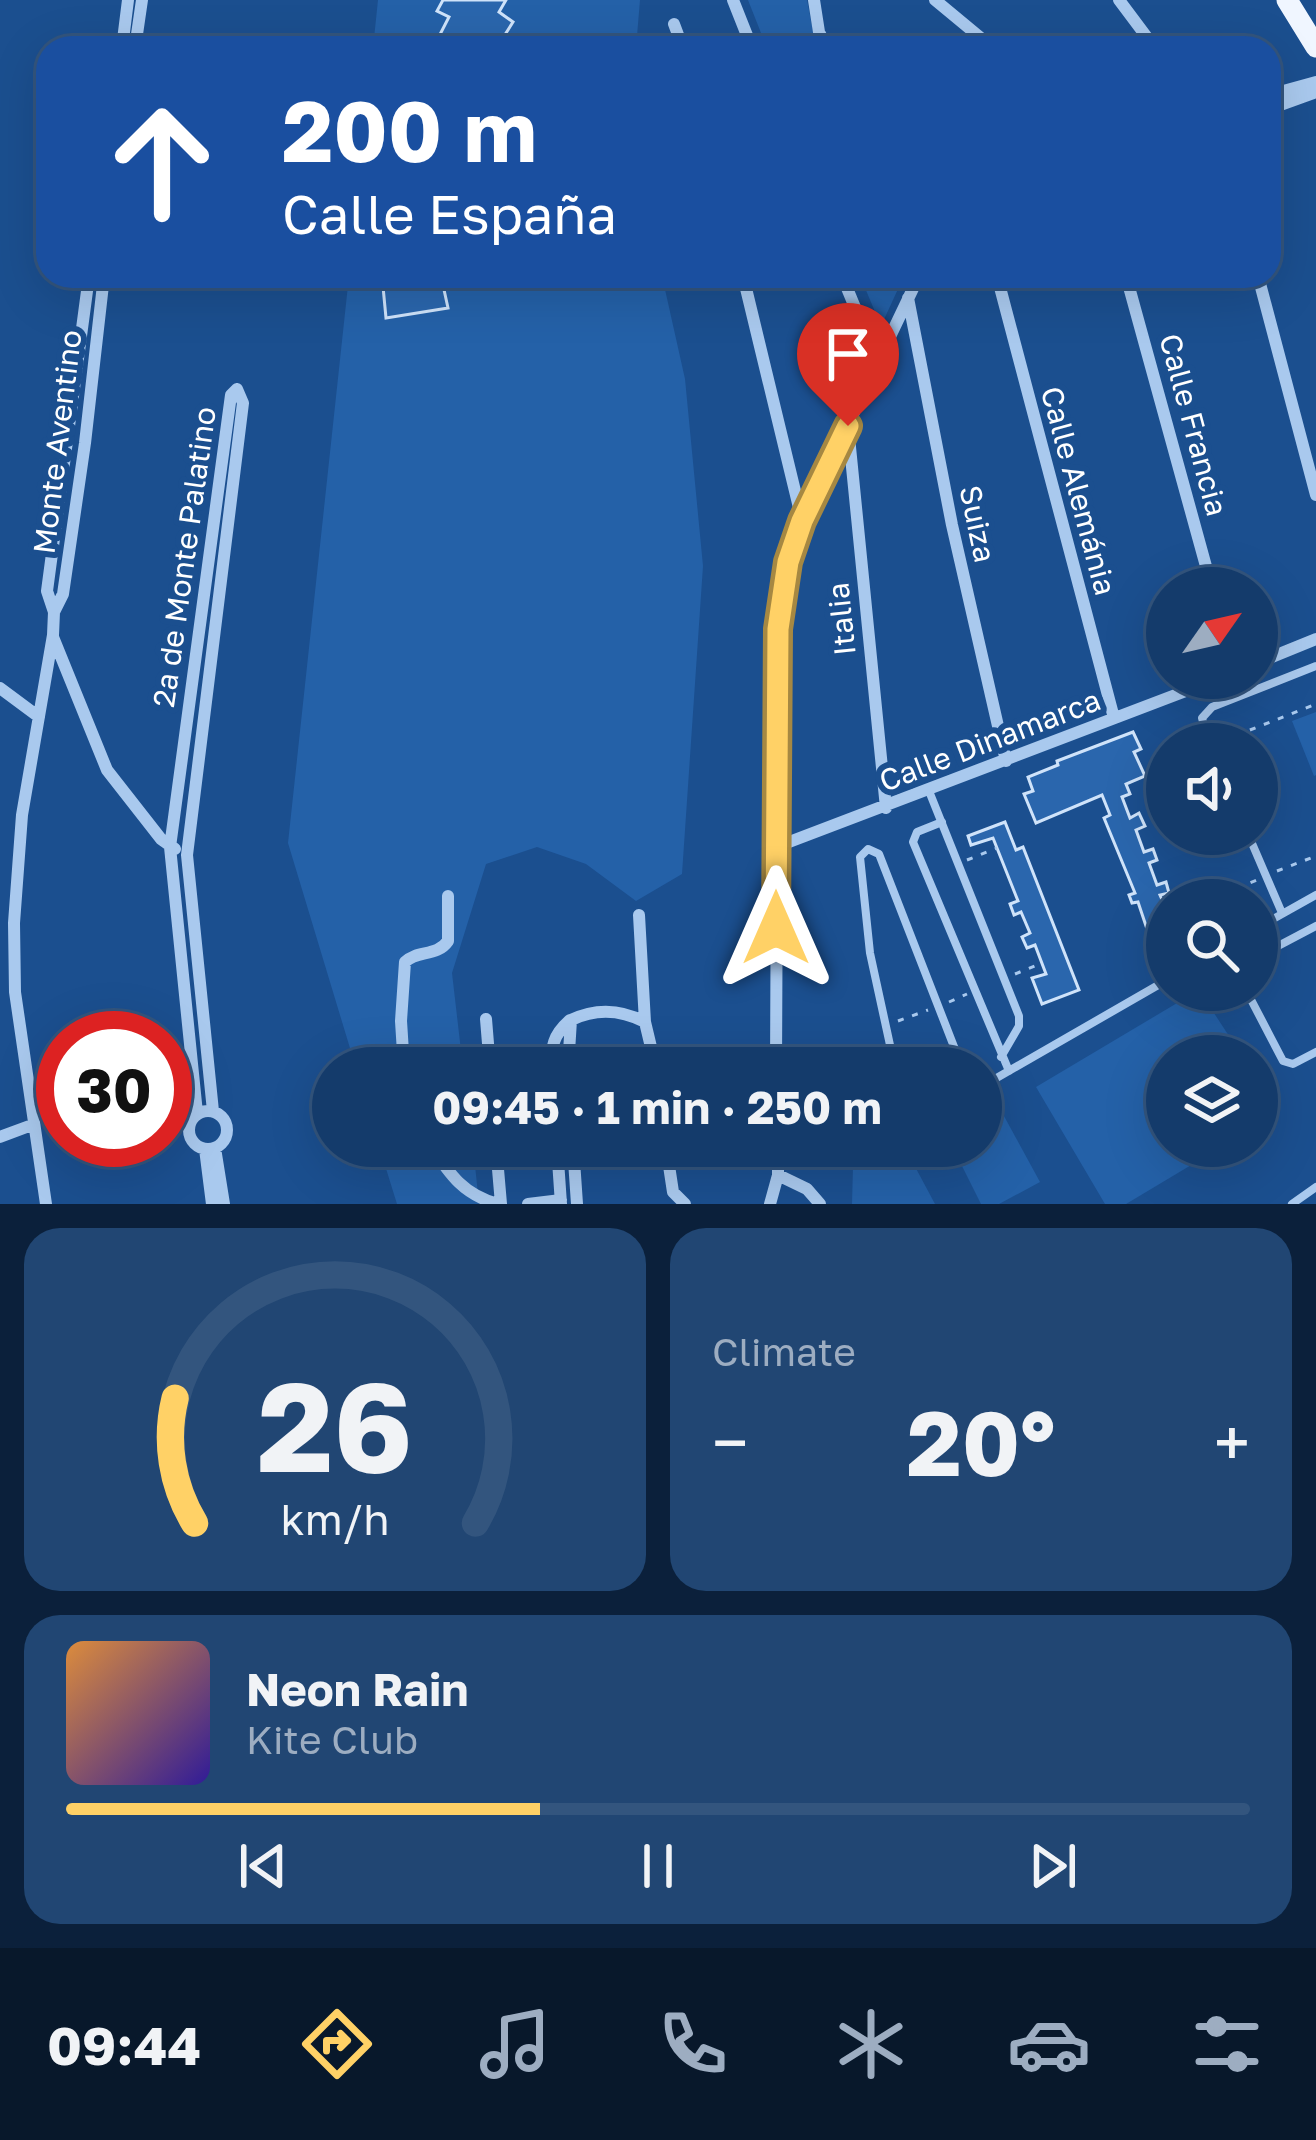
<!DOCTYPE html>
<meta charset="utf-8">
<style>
body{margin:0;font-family:"Golos Text",sans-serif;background:#214673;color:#f1f3f6;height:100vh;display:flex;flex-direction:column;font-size:45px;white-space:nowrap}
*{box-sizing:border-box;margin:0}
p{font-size:39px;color:#9dadc1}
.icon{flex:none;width:66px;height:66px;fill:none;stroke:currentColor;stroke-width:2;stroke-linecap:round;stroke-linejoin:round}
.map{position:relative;height:1204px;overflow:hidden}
.details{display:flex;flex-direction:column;gap:24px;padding:24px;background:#0b203b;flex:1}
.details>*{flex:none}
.banner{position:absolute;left:36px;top:36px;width:1245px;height:252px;border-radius:36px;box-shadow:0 12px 48px #0002,0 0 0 3px #33557e;background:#1a4fa0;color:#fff;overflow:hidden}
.needle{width:78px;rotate:56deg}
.controls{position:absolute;left:1146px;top:567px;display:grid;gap:24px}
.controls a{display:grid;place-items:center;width:132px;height:132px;border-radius:50%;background:#143b6b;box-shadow:0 12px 48px #0002,0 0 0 3px #33557e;font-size:60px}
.speed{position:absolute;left:36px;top:1011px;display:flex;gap:24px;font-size:60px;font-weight:700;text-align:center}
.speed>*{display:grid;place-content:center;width:156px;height:156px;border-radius:50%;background:#143b6b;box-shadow:0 12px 48px #0002,0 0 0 3px #33557e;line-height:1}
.speed .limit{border:18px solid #d22;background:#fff;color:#111}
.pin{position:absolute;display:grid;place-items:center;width:102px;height:102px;color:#fff;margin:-123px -51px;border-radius:50% 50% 50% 0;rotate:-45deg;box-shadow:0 0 12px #0007}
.pin .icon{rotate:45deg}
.me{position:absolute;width:132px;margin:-66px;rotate:0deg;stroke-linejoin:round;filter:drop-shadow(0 0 9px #0008)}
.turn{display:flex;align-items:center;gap:42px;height:252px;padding:0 48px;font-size:54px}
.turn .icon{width:156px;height:156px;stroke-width:2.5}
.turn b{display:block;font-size:84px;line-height:102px}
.big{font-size:90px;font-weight:700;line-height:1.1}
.details .tile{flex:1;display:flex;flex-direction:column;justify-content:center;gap:18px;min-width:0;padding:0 42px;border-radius:36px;background:#214673}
.details .dial{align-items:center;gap:0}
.dial svg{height:312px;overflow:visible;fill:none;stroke:#33557e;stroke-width:7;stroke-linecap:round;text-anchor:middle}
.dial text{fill:#f1f3f6;stroke:none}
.song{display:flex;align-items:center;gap:36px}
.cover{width:144px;height:144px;border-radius:18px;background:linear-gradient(135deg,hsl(30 70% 55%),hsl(250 70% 35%))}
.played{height:12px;border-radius:6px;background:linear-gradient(90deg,#ffd166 40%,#33557e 40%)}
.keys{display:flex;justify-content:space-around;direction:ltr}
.heat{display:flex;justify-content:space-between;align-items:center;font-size:66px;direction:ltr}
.details .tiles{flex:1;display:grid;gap:24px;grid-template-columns:1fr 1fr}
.tile:last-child{grid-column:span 2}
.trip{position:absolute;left:312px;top:1047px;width:690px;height:120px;border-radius:60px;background:#143b6b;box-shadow:0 12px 48px #0002,0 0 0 3px #33557e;font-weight:700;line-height:120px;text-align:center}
.tab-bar{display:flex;height:192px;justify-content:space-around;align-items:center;background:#08182b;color:#9dadc1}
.tab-bar .icon{width:84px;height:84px}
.tab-bar .selected{color:#ffd166}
.tab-bar b{font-size:54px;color:#f1f3f6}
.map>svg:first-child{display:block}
.green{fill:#2461a8}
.building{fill:#2a66ad;stroke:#cfe3fa;stroke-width:3}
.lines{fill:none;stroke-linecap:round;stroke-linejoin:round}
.path{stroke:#a9c9ee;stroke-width:3;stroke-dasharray:6 9;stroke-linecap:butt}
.service{stroke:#a9c9ee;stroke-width:8}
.minor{stroke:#a9c9ee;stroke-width:12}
.primary{stroke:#f0f6ff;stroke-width:21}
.route-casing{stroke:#a68842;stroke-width:30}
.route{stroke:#ffd166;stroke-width:21}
.labels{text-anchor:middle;stroke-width:12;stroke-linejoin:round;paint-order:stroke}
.street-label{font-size:30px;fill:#fff;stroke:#1b4f8f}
</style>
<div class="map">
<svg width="1316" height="1204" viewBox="0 0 1316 1204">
<rect width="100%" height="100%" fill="#1b4f8f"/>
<path class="green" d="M378,0h262l-4,48h-263z
M748,0h59l7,36 8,12h-55z
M349,276h313l23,103 18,187 -21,308 -46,27 -50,-37 -49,-17 -51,17 -34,109 11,95h-107l-68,-225z
M860,276h44l-23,50z
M1316,712v63l-2,1 -22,-55z
M1199,990l43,66h-75v90h56l-97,58h-21l-69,-117z
M1004,1116l36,66 -41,22h-18l-29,-58h29v-18z
M379,1146h94l6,58h-82z
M894,1146h10l31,58h-83l1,-37z"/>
<path class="building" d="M443,0h63l-7,12 14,10 -12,19 8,7h-76l16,-31 -12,-6z
M382,276h59l7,32 -62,10z
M1133,732l8,17 -7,3 11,24 -19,8 4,10 -8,3 8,21 9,-5 6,13 -9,4 8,22 9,-3 4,11 -8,3 8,22 9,-3 3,11 -9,2 7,16v44l-10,4 -19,-57 -6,1 -3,-8 6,-2 -31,-75 6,-3 -8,-20 -66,28 -12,-29 9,-3 -5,-14 30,-12 -1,-4z
M1005,822l11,28 7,-3 56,143 -37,14 -10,-26 14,-4 -11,-29 -8,3 -5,-11 8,-4 -9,-21 -7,3 -4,-11 8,-3 -25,-63 -22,7 -3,-9z"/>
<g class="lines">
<path class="path" d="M1222,741l94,-37
M967,860l30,-12
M1277,871l39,-15
M1209,900l48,-20
M1015,974l27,-11
M949,1002l18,-8
M898,1021l30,-11"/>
<path class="service" d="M1209,744l-7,-26 10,-11 104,-41
M929,791l90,225v10l-18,31
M942,822l-25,10 -4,10 96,229
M1248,834l34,79
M1257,928l59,-33
M1257,957l59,-31
M1246,990l37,71 10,3 23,-12
M895,1068l-25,-115 -10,-96 8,-8 11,5 79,203 -4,11
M981,1087l186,-107
M1292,1204l24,-17"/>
<path class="minor" d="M733,0l19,48
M814,0l5,32 8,16
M935,0l58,48
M1119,0l36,48
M674,24l9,24
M122,48l6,-48
M135,48l7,-48
M1269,95l47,-13
M1269,109l47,-17
M743,276l59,244
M842,276l36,87
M997,276l117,442
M1126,276l86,312
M1258,276l58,219
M908,298l44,227 54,236
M848,427l38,381
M54,612l9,-18 22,-151 19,-167
M53,637l54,133 54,69 14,10
M1257,663l59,-24
M0,688l39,29
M776,847l444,-169
M639,915l6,107 11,46
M486,1019l4,49
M404,1068l-3,-47 4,-59c12,-12 32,-5 43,-21v-45
M552,1068c-1,-22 1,-33 18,-48
M568,1068l3,-48c25,-12 49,-11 74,2
M776,1068l2,-439 10,-67 14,-41 117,-245
M189 1130a19 19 0 1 1 38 0a19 19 0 1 1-38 0Z
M213,1111l-26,-256 56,-452 -6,-14
M197,1113l-27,-266 61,-452 6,-6
M0,1137l32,-12
M431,1146c19,29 33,49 67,58
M496,1146l5,58
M557,1146l4,58
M573,1146l4,58
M666,1146l7,46 12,12
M215,1148l9,56
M205,1149l7,55
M778,1175l29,14 13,15
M46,1204l-31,-212 -1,-69 8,-108 31,-180 1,-23 -7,-21 42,-315
M528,1204l33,-4
M770,1204l8,-29v-29"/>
<path class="primary" d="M1287,0l29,47"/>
</g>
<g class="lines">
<g class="route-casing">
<path id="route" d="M776,928l2,-299 10,-67 14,-41 46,-95"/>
</g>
<use href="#route" class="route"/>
</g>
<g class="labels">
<g class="street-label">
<text transform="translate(1193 425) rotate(75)" y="10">Calle Francia</text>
<text transform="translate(58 442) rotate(-83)" y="10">Monte Aventino</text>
<text transform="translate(1078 491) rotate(75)" y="10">Calle Alemánia</text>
<text transform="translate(977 524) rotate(78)" y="10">Suiza</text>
<text transform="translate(185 557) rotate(-82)" y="10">2a de Monte Palatino</text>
<text transform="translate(842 619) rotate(-96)" y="10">Italia</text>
<text transform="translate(990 741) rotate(-21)" y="10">Calle Dinamarca</text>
</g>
</g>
</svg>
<div class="controls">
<a><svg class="needle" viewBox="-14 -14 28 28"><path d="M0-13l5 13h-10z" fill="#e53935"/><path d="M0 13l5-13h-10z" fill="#9dadc1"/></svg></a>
<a><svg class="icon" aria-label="sound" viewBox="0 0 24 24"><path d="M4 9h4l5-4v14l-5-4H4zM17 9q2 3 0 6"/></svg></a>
<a><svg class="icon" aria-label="search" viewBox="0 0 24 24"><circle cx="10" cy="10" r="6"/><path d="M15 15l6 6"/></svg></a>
<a><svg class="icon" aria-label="layers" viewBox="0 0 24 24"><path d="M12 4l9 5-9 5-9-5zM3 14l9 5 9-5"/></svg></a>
</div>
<div class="speed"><div class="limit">30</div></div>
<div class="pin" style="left:848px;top:426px;background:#d93025"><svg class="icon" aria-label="arrive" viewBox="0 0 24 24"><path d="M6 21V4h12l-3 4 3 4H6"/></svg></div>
<svg class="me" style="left:776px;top:928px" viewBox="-20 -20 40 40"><path d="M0-17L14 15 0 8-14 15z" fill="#ffd166" stroke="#fff" stroke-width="4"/></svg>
<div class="trip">09:45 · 1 min · 250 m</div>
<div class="banner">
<div class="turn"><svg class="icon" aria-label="ahead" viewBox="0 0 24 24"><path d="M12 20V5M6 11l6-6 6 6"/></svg><div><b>200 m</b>Calle España</div></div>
</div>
</div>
<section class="details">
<div class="tiles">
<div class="tile dial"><svg viewBox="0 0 100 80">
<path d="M14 69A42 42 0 1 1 86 69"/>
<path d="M14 69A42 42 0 0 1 9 37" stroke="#ffd166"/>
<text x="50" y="56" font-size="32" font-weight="700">26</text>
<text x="50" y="72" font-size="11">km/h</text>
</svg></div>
<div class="tile"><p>Climate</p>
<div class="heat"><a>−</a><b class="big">20°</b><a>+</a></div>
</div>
<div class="tile">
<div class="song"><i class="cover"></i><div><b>Neon Rain</b><p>Kite Club</p></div></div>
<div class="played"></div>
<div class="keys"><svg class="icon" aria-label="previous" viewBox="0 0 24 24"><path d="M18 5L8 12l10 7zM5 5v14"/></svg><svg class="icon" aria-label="pause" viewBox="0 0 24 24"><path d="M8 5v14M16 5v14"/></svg><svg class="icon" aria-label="next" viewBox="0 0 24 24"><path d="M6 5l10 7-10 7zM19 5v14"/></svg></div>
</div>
</div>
</section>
<nav class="tab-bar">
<b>09:44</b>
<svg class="icon selected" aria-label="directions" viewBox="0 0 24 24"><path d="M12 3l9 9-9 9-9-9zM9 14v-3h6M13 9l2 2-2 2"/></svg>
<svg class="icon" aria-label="music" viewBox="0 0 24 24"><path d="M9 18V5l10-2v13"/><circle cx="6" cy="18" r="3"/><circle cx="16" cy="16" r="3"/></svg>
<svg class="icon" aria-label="phone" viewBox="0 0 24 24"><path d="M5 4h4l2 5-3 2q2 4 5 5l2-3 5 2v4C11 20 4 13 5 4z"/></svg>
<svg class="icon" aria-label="climate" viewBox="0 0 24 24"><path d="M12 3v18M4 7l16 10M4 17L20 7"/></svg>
<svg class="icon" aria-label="car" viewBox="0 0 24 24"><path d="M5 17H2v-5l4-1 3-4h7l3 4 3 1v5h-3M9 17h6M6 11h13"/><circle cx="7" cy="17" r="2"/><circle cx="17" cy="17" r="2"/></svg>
<svg class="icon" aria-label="filters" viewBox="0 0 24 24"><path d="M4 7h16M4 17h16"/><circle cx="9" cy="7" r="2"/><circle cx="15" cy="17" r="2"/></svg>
</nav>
